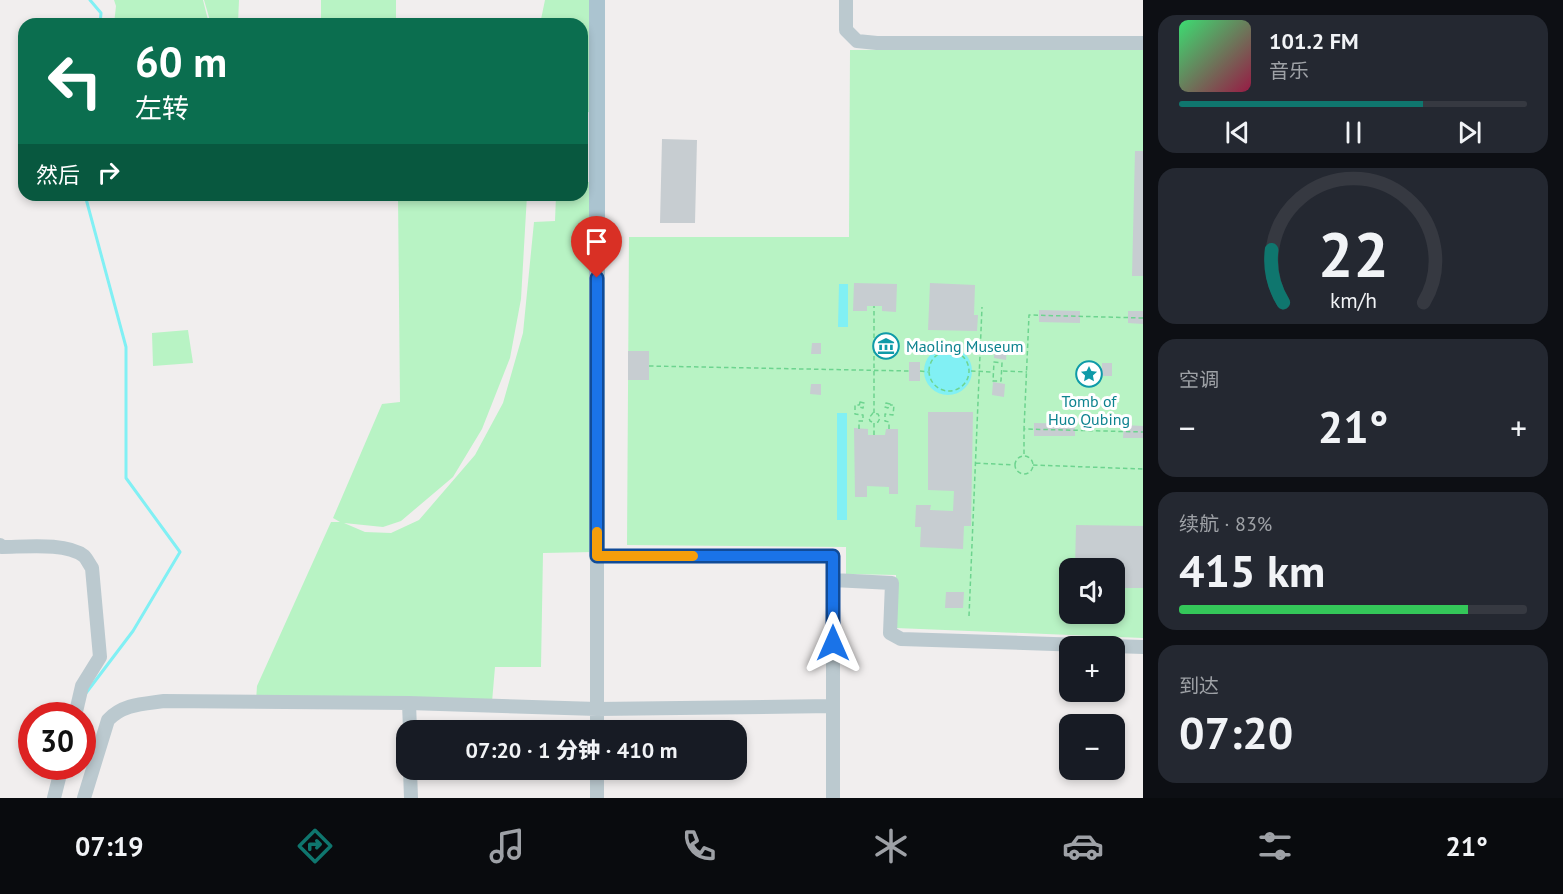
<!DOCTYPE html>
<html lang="zh">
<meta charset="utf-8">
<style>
body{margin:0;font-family:"PT Sans","Noto Sans SC",sans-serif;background:#242831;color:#f1f3f6;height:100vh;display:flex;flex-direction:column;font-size:22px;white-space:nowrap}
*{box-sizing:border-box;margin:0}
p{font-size:20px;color:#9ea1a6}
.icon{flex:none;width:33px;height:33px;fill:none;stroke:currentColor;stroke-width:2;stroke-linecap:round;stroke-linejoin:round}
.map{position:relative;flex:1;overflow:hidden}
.side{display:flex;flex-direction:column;gap:15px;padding:15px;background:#0d0f14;width:420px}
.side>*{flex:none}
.guide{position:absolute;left:18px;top:18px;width:570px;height:183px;border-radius:18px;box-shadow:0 3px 9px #0003;background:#0b6e4f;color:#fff;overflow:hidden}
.buttons{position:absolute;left:1059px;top:558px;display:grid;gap:12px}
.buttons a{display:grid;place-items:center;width:66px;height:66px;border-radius:12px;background:#171b24;box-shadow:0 3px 9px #0003;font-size:30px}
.speed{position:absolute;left:18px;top:702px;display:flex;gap:12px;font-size:30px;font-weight:700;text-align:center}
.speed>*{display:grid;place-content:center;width:78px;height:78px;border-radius:50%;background:#171b24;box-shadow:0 3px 9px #0003;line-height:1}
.speed .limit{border:9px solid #d22;background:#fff;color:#111}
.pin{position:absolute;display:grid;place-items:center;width:51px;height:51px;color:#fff;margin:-62px -26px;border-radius:50% 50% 50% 0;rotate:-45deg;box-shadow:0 0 6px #0007}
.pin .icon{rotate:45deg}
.me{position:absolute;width:66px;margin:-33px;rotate:0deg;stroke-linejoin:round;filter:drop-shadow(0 0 4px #0008)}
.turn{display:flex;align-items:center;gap:21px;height:126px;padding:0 18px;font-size:27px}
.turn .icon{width:78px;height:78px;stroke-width:2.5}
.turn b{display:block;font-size:42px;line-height:51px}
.then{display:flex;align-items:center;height:57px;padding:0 18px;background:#0003;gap:12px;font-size:22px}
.big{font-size:45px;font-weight:800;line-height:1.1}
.side .tile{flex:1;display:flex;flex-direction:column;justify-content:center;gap:9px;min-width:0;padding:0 21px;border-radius:18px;background:#242831}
.side .dial{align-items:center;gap:0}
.dial svg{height:156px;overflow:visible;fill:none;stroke:#363941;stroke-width:7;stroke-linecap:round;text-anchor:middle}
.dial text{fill:#f1f3f6;stroke:none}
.song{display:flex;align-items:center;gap:18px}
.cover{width:72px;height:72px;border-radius:9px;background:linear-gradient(135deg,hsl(140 70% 55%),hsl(340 70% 35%))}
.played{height:6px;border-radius:3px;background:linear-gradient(90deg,#0f766e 70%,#363941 70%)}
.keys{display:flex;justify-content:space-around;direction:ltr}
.heat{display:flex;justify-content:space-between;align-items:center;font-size:33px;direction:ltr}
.charge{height:9px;border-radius:4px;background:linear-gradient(90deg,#34c759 83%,#363941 0)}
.trip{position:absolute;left:396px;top:720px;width:351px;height:60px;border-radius:18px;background:#171b24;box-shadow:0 3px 9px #0003;font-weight:800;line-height:60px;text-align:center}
.dock{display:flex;height:96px;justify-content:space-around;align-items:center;background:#090b0e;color:#9ea1a6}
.dock .icon{width:42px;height:42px}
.dock .selected{color:#0f766e}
.dock b{font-size:27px;color:#f1f3f6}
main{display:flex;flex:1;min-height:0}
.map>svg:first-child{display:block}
.green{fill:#b8f3c4;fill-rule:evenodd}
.water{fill:#81f0f4}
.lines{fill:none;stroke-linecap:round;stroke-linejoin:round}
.stream{stroke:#81f0f4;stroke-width:3}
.building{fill:#c7cdd1}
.path{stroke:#6dd48f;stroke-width:1.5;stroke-dasharray:4.5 3;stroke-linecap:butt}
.minor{stroke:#bbc9cf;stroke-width:14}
.major{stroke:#abc4d0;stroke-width:16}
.route-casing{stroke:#114b97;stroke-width:15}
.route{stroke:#1a73e8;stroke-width:10}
.slow{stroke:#f59e0b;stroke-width:10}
.labels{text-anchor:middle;stroke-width:6;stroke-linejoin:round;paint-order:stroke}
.culture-label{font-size:16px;fill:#0d838f;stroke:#fff;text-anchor:start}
</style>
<main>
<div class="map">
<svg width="1143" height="798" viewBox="0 0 1143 798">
<rect width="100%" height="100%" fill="#f1eeee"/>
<path class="green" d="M114,0h89l6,24h-95l2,-18z
M204,0h35l-1,24h-27z
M321,0h75v24h-75z
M545,0h45l1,111 -9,4v-91h-42z
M1143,48v590l-247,-10v-53l-50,-1v-27l-219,-2 2,-308h220l1,-187zM1070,568h44v46h-44z
M582,182h10l2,370 -51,1 -2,114h-46l-3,35 -236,-1 1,-15 74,-164h9l-7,-4 49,-114 18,-2 -2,-207h129l-6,104 -11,59 -28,71 -29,48 -52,44 -18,6 -39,-4 21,9 26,1 28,-13 56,-65 28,-52 20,-70 11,-111 21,-1 1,-26h26z
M188,330l5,33 -40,3 -1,-33z"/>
<path class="water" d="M839,284h9v43h-10z
M924 371a24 24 0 1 1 48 0a24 24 0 1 1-48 0Z
M837,413h10v107h-10z"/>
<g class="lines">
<path class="stream" d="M90,0l11,13 -1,11
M85,195l41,152v131l54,74 -47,79 -47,62"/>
</g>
<path class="building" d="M662,139l35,1 -2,83h-35z
M1135,151h8v125h-11z
M854,283l43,1 -1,28 -14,-1v-5h-15v5h-14z
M930,283l45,2 -1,30h4l-1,16 -49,-1z
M1039,310l41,1v12l-41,-1z
M1128,311h15v13l-15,-1z
M812,343h9v11h-10z
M995,345l12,2 -1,13 -12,-2z
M628,351h21v29h-21z
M909,362h11v19h-11z
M1102,363h10v13h-10z
M993,382l12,2 -1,13 -12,-2z
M811,384h10v11l-11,-1z
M928,412h45l-2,114h-7l-1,23 -43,-2 1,-20h-6l1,-22h15l-1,5 23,1 1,-20 -26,-1z
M1034,423l41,1v12h-41z
M1124,425l19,1v12h-20z
M854,428l14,1v6h17l1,-6h12v65h-9v-7l-22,-1v11h-12z
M1076,525l67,1v62h-29v-20h-39z
M946,592h18l-1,16h-18z"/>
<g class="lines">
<path class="path" d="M1143,318l-114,-3 -5,114 119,3
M929 371a20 20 0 1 1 40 0a20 20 0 1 1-40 0Z
M994,362l8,1 -1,18h-8z
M649,366l260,5
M920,371l8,1
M971,371l22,1
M1003,371l24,1
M860,402l4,1 -1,5 -4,-1z
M886,403l4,1 -2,4 -3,-1z
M874,413v-107
M859,429v-8h4v-6l-8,-1v-9h4
M889,429v-7l-4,-1v-7l8,1 1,-10h-4
M874,435v-12l4,-1 2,-4 -2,-4 -5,-1 -4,5 1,3 4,2
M1024,454v-25
M1015 465a9 9 0 1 1 18 0a9 9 0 1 1-18 0Z
M976,463l37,2
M1033,465l110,4
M969,616l13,-309"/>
<path class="minor" d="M846,0v30l11,11 20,2h266
M0,545l2,2c22,0 64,-5 82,9 3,3 5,8 8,12l8,89 -18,29 -7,30
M833,580l59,3 -2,50 11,6 242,8
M409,703l1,27
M597,730v-174h236v242
M410,770l1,28
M597,770v28
M54,798l8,-32
M84,798l24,-78c15,-16 35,-16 56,-19l245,2 188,6 236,-3"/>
<path class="major" d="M597,556v-556"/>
</g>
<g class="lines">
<g class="route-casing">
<path id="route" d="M597,278v278h236v87"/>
</g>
<use href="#route" class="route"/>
<path class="slow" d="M597,532v24h96"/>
</g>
<defs>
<g id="museum-ring" transform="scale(1.35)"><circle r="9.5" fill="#fff" stroke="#0f9aa8" stroke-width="1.5"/><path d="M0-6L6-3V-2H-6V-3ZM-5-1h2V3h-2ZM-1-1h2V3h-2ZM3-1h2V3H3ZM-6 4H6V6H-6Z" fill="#0f9aa8"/></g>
<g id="sight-ring" transform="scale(1.35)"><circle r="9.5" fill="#fff" stroke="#0f9aa8" stroke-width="1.5"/><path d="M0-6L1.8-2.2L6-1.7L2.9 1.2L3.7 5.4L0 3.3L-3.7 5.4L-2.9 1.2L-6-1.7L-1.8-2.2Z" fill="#0f9aa8"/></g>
</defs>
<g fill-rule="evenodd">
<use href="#museum-ring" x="886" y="346"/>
<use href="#sight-ring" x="1089" y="374"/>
</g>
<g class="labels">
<g class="culture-label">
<text x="906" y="352">Maoling Museum</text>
<text x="1089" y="407" text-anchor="middle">Tomb of<tspan x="1089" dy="18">Huo Qubing</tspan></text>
</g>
</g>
</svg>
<div class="buttons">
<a><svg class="icon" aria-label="sound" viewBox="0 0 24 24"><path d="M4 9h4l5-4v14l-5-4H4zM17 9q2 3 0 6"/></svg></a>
<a>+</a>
<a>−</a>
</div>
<div class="speed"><div class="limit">30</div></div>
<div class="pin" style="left:597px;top:278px;background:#d93025"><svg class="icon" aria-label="arrive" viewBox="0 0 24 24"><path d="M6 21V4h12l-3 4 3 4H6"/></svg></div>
<svg class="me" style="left:833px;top:643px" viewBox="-20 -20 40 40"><path d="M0-17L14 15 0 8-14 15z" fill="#1a73e8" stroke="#fff" stroke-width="4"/></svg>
<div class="trip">07:20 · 1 分钟 · 410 m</div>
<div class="guide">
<div class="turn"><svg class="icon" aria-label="left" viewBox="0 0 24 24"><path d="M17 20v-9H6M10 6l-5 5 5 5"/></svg><div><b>60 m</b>左转</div></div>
<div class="then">然后<svg class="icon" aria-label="right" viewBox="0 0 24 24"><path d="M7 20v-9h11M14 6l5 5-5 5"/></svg></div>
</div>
</div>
<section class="side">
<div class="tile">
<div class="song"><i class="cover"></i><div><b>101.2 FM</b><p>音乐</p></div></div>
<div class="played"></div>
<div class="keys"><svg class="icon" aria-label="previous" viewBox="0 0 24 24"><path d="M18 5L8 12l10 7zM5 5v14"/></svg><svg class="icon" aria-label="pause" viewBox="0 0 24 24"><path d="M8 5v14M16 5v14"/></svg><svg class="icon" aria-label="next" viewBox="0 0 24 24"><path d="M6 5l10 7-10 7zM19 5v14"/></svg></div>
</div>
<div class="tile dial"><svg viewBox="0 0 100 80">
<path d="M14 69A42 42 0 1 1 86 69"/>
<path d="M14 69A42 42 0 0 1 8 42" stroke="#0f766e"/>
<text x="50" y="56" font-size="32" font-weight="700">22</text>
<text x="50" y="72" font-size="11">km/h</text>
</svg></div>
<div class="tile"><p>空调</p>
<div class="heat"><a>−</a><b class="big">21°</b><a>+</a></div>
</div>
<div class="tile"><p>续航 · 83%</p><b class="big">415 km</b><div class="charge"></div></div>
<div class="tile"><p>到达</p><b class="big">07:20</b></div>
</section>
</main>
<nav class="dock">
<b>07:19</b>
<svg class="icon selected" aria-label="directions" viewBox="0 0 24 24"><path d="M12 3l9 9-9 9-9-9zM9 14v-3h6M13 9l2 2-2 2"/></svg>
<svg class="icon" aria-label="music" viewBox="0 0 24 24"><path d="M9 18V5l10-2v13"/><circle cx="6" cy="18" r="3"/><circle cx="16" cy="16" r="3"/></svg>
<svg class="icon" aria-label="phone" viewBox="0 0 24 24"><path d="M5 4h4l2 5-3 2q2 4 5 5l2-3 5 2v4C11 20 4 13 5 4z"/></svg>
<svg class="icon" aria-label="climate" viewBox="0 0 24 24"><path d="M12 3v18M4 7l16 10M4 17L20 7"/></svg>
<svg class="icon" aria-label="car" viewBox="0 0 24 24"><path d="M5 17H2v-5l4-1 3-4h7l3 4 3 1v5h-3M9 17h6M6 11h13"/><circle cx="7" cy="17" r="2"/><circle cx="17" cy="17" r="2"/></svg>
<svg class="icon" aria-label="filters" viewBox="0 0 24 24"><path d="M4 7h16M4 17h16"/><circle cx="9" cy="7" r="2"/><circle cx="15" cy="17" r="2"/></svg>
<b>21°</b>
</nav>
